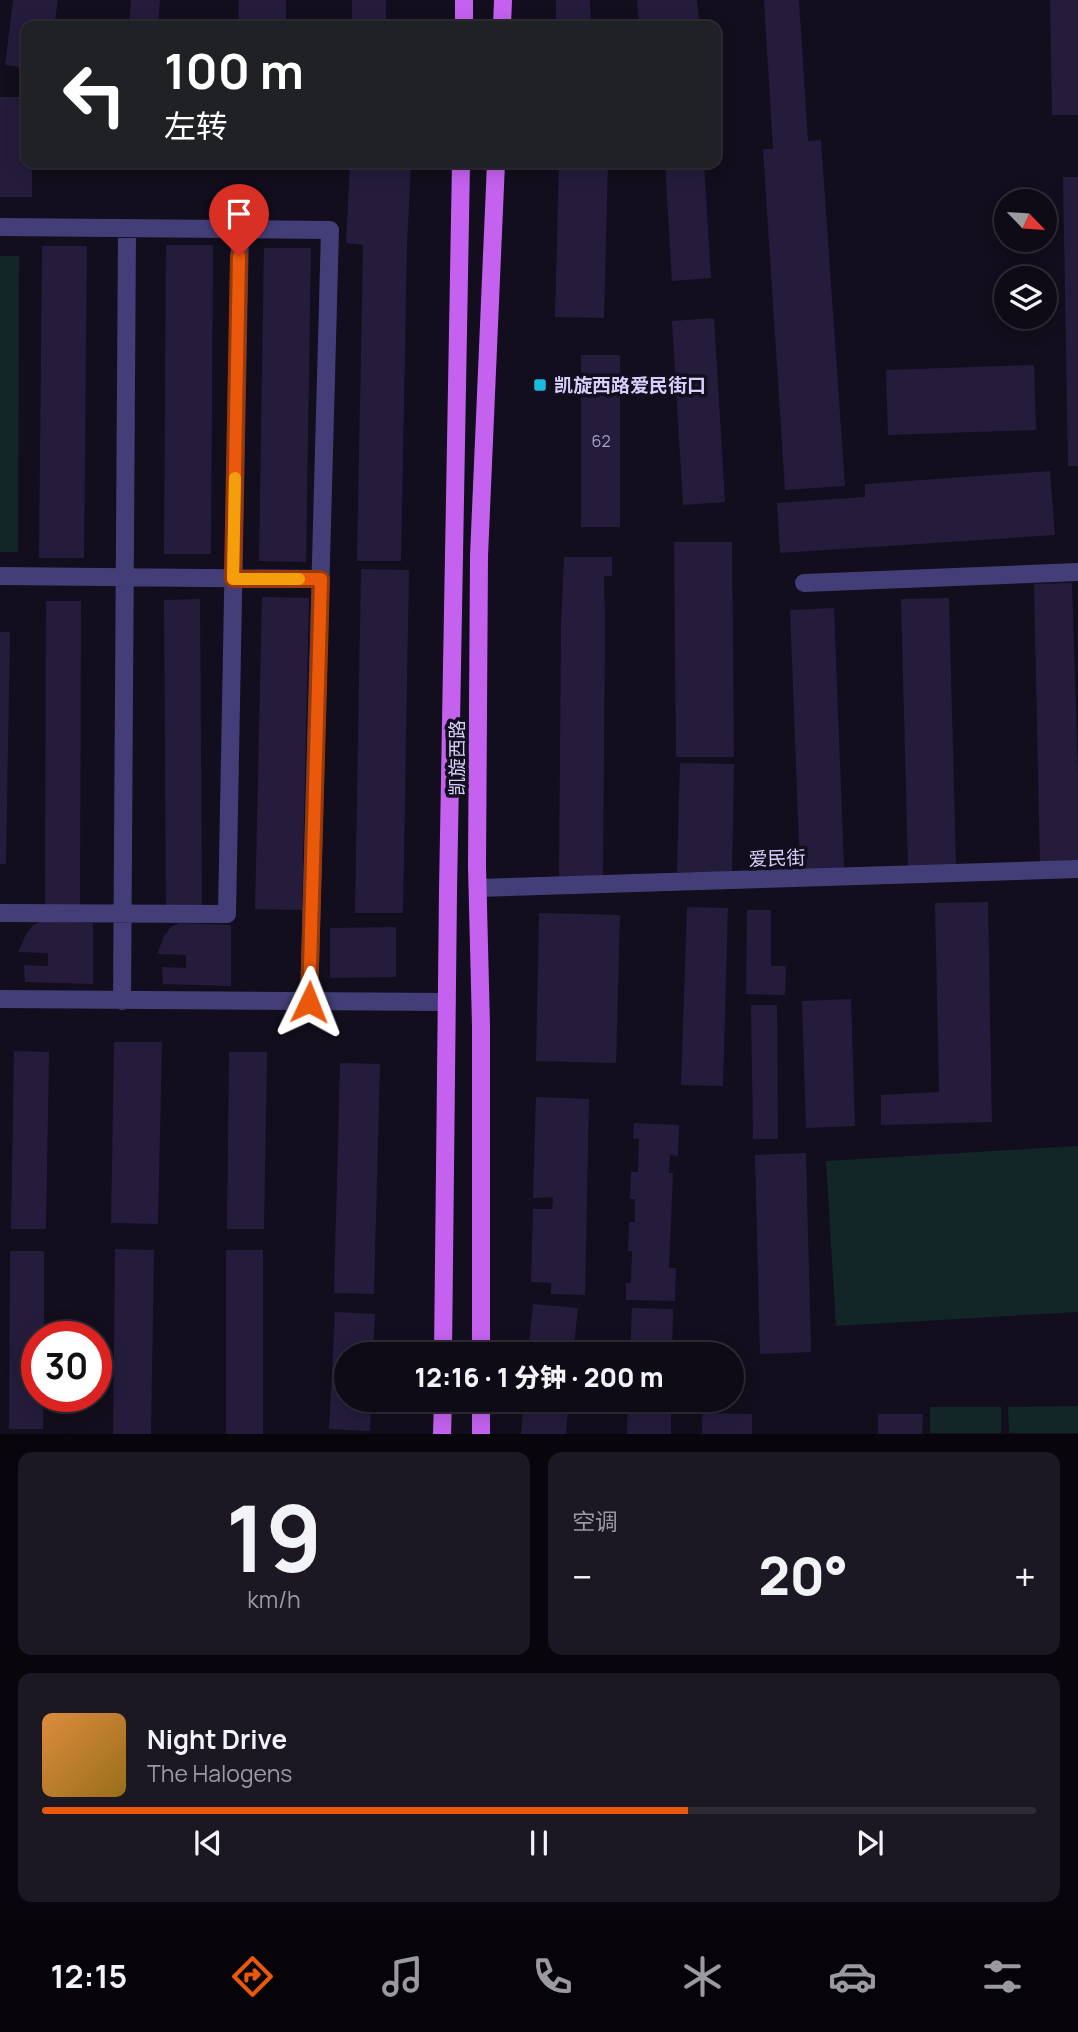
<!DOCTYPE html>
<html lang="zh">
<meta charset="utf-8">
<style>
body{margin:0;font-family:Manrope,"Noto Sans SC",sans-serif;background:#1c1823;color:#f1f3f6;height:100vh;display:flex;flex-direction:column;font-size:26px;white-space:nowrap}
*{box-sizing:border-box;margin:0}
p{font-size:23px;color:#9b9aa1}
.icon{flex:none;width:38px;height:38px;fill:none;stroke:currentColor;stroke-width:2;stroke-linecap:round;stroke-linejoin:round}
.map{position:relative;height:1434px;overflow:hidden}
.side{display:flex;flex-direction:column;gap:18px;padding:18px;background:#08060c;flex:1}
.side>*{flex:none}
.top-card{position:absolute;left:21px;top:21px;width:700px;height:147px;border-radius:14px;box-shadow:0 4px 18px #0003,0 0 0 2px #2e2b35;background:#202124;color:#fff;overflow:hidden}
.needle{width:46px;rotate:115deg}
.tools{position:absolute;left:994px;top:189px;display:grid;gap:14px}
.tools a{display:grid;place-items:center;width:63px;height:63px;border-radius:50%;background:#0e0a16;box-shadow:0 4px 18px #0003,0 0 0 2px #2e2b35;font-size:35px}
.speed{position:absolute;left:21px;top:1321px;display:flex;gap:14px;font-size:35px;font-weight:700;text-align:center}
.speed>*{display:grid;place-content:center;width:91px;height:91px;border-radius:50%;background:#0e0a16;box-shadow:0 4px 18px #0003,0 0 0 2px #2e2b35;line-height:1}
.speed .limit{border:10px solid #d22;background:#fff;color:#111}
.pin{position:absolute;display:grid;place-items:center;width:60px;height:60px;color:#fff;margin:-72px -30px;border-radius:50% 50% 50% 0;rotate:-45deg;box-shadow:0 0 7px #0007}
.pin .icon{rotate:45deg}
.me{position:absolute;width:77px;margin:-38px;rotate:2deg;stroke-linejoin:round;filter:drop-shadow(0 0 5px #0008)}
.turn{display:flex;align-items:center;gap:24px;height:147px;padding:0 28px;font-size:32px}
.turn .icon{width:91px;height:91px;stroke-width:2.5}
.turn b{display:block;font-size:49px;line-height:60px}
.big{font-size:52px;font-weight:800;line-height:1.1}
.side .widget{flex:1;display:flex;flex-direction:column;justify-content:center;gap:10px;min-width:0;padding:0 24px;border-radius:14px;background:#1c1823}
.side .dial{align-items:center;gap:0}
.dial b{font-size:91px;line-height:1}
.song{display:flex;align-items:center;gap:21px}
.cover{width:84px;height:84px;border-radius:10px;background:linear-gradient(135deg,hsl(30 70% 55%),hsl(40 70% 35%))}
.played{height:7px;border-radius:4px;background:linear-gradient(90deg,#ea580c 65%,#2e2b35 65%)}
.keys{display:flex;justify-content:space-around;direction:ltr}
.heat{display:flex;justify-content:space-between;align-items:center;font-size:38px;direction:ltr}
.side .tiles{flex:1;display:grid;gap:18px;grid-template-columns:1fr 1fr}
.widget:last-child{grid-column:span 2}
.trip{position:absolute;left:334px;top:1342px;width:410px;height:70px;border-radius:35px;background:#0e0a16;box-shadow:0 4px 18px #0003,0 0 0 2px #2e2b35;font-weight:800;line-height:70px;text-align:center}
.dock{display:flex;height:112px;justify-content:space-around;align-items:center;background:#060409;color:#9b9aa1}
.dock .icon{width:49px;height:49px}
.dock .selected{color:#ea580c}
.dock b{font-size:32px;color:#f1f3f6}
.map>svg:first-child{display:block}
.green{fill:#122627}
.building{fill:#251c3c}
.lines{fill:none;stroke-linecap:round;stroke-linejoin:round}
.minor{stroke:#443e78;stroke-width:18}
.major{stroke:#c462ef;stroke-width:18}
.route-casing{stroke:#983908;stroke-width:18}
.route{stroke:#ea580c;stroke-width:12}
.slow{stroke:#f59e0b;stroke-width:12}
.poi-dot{fill:#17bcde;stroke:#120e1d;stroke-width:2.5}
.labels{text-anchor:middle;stroke-width:7;stroke-linejoin:round;paint-order:stroke}
.number-label{font-size:16px;fill:#aaa2ca}
.poi-label{font-size:19px;font-weight:bold;fill:#d7cffa;stroke:#120e1d;text-anchor:start}
.street-label{font-size:19px;fill:#d7cffa;stroke:#120e1d}
</style>
<div class="map">
<svg width="1078" height="1434" viewBox="0 0 1078 1434">
<rect width="100%" height="100%" fill="#120e1d"/>
<path class="green" d="M0,256h19l-1,296h-18z
M1078,1146v166l-242,14 -10,-165z
M1078,1406v27h-69l-1,-26z
M930,1407h71v26h-71z"/>
<path class="building" d="M13,0h45l-3,20 -7,-1 -1,7h-21v42l-21,-3z
M131,0h29l-2,26h-29z
M239,0h47v26h-48z
M352,0h34v26h-34z
M556,0h34l1,26h-35z
M637,0h60l2,19h-8l1,7h-53z
M764,0h35l9,141 13,-1 24,346 -60,4 -22,-341h10z
M1050,0h28v115h-26z
M0,97h26v66h6v34h-32z
M350,163h61l-4,82 -6,316h-44l6,-316 -17,-2z
M559,163h49l-4,155 -49,-1z
M665,163h39l7,115 -39,3z
M1063,177h15v289h-10z
M166,245h47l-2,309h-47z
M42,246h45l-3,312h-45z
M264,248h47l-5,314 -47,-1z
M714,318l11,184 -42,3 -11,-184z
M581,355h39v172h-39z
M1034,365l2,65 -148,5 -2,-65z
M1050,471l5,64 -275,18 -3,-50 88,-6v-13z
M674,542h58l2,215h-58z
M564,557h48v19h-8l1,49 -2,253h-44l2,-253z
M361,569l48,1 -6,343h-48z
M1072,583l6,190v89l-38,2 -6,-280z
M262,597l47,1 -7,312 -47,-1z
M949,598l7,269 -48,1 -7,-269z
M200,599l2,309h-36l-2,-308z
M46,601h35l-1,306 -35,-1z
M834,608l10,260 -44,2 -10,-260z
M0,632h10l-4,232h-6z
M680,763l54,1 -2,109 -55,-1z
M988,902l4,220 -111,3v-30l58,-3 -4,-189z
M687,907l41,1 -5,178 -42,-1z
M747,910h24v56h15l-1,29 -39,-1z
M539,913l81,2 -4,148 -80,-2z
M42,921l51,2v61l-68,-2 -1,-17 24,1v-13l-30,-1 8,-18 7,-9z
M180,923l51,2v61l-68,-2 -1,-17 24,1v-13l-29,-1 7,-18 7,-9z
M396,927v50l-66,1v-50z
M851,999l4,127 -49,2 -4,-127z
M751,1005h26l1,134h-25z
M114,1042h48l-4,182 -47,-1z
M14,1051l35,1 -3,177h-35z
M229,1052h38l-3,177h-37z
M340,1063l40,1 -6,230 -40,-1z
M536,1097l53,2 -4,196 -34,-1v-11l-20,-1 2,-73h19l1,-12 -20,1z
M634,1123l45,2 -1,31 -8,-1 -1,18h4l-4,95h7l-1,33 -49,-1v-17h5l1,-32h-4l1,-29h6v-23h-5l1,-27h7l1,-33 -6,-1z
M806,1153l5,199 -51,2 -5,-199z
M115,1249l39,1 -3,184h-38z
M226,1250h37v184h-37z
M10,1251h34v86h-7v59h7l-1,33h-34z
M533,1304l45,4 -5,46h-45z
M632,1308l41,1 -1,45h-42z
M335,1312l40,2 -2,40h-27v46h25l-1,31 -41,-2z
M524,1400h45l-3,34h-45z
M628,1400h43v34h-44z
M702,1413l50,1v20h-50z
M878,1414h45l-1,20h-44z"/>
<g class="lines">
<path class="minor" d="M0,227l330,3 -21,772
M0,576l321,3
M804,583l274,-11
M478,888l600,-19
M0,913l227,1 13,-685
M0,999l447,3
M122,1001l5,-773"/>
<path class="major" d="M464,26v-26
M502,26l1,-26
M443,1354l5,-463 13,-728
M481,1354v-328l-4,-160 2,-310 17,-393
M442,1434l1,-34
M481,1434v-34"/>
</g>
<g class="lines">
<g class="route-casing">
<path id="route" d="M239,256l-6,323h88l-12,423"/>
</g>
<use href="#route" class="route"/>
<path class="slow" d="M235,478l-2,101h66"/>
</g>
<rect class="poi-dot" x="533" y="378" width="14" height="14" rx="3.5"/>
<g class="labels">
<g class="number-label">
<text x="601" y="447">62</text>
</g>
<g class="poi-label">
<text x="554" y="392">凯旋西路爱民街口</text>
</g>
<g class="street-label">
<text transform="translate(457 758) rotate(-90)" y="7">凯旋西路</text>
<text transform="translate(777 858) rotate(-2)" y="7">爱民街</text>
</g>
</g>
</svg>
<div class="tools">
<a><svg class="needle" viewBox="-14 -14 28 28"><path d="M0-13l5 13h-10z" fill="#e53935"/><path d="M0 13l5-13h-10z" fill="#9b9aa1"/></svg></a>
<a><svg class="icon" aria-label="layers" viewBox="0 0 24 24"><path d="M12 4l9 5-9 5-9-5zM3 14l9 5 9-5"/></svg></a>
</div>
<div class="speed"><div class="limit">30</div></div>
<div class="pin" style="left:239px;top:256px;background:#d93025"><svg class="icon" aria-label="arrive" viewBox="0 0 24 24"><path d="M6 21V4h12l-3 4 3 4H6"/></svg></div>
<svg class="me" style="left:309px;top:1002px" viewBox="-20 -20 40 40"><path d="M0-17L14 15 0 8-14 15z" fill="#ea580c" stroke="#fff" stroke-width="4"/></svg>
<div class="trip">12:16 · 1 分钟 · 200 m</div>
<div class="top-card">
<div class="turn"><svg class="icon" aria-label="left" viewBox="0 0 24 24"><path d="M17 20v-9H6M10 6l-5 5 5 5"/></svg><div><b>100 m</b>左转</div></div>
</div>
</div>
<section class="side">
<div class="tiles">
<div class="widget dial"><b>19</b><p>km/h</p></div>
<div class="widget"><p>空调</p>
<div class="heat"><a>−</a><b class="big">20°</b><a>+</a></div>
</div>
<div class="widget">
<div class="song"><i class="cover"></i><div><b>Night Drive</b><p>The Halogens</p></div></div>
<div class="played"></div>
<div class="keys"><svg class="icon" aria-label="previous" viewBox="0 0 24 24"><path d="M18 5L8 12l10 7zM5 5v14"/></svg><svg class="icon" aria-label="pause" viewBox="0 0 24 24"><path d="M8 5v14M16 5v14"/></svg><svg class="icon" aria-label="next" viewBox="0 0 24 24"><path d="M6 5l10 7-10 7zM19 5v14"/></svg></div>
</div>
</div>
</section>
<nav class="dock">
<b>12:15</b>
<svg class="icon selected" aria-label="directions" viewBox="0 0 24 24"><path d="M12 3l9 9-9 9-9-9zM9 14v-3h6M13 9l2 2-2 2"/></svg>
<svg class="icon" aria-label="music" viewBox="0 0 24 24"><path d="M9 18V5l10-2v13"/><circle cx="6" cy="18" r="3"/><circle cx="16" cy="16" r="3"/></svg>
<svg class="icon" aria-label="phone" viewBox="0 0 24 24"><path d="M5 4h4l2 5-3 2q2 4 5 5l2-3 5 2v4C11 20 4 13 5 4z"/></svg>
<svg class="icon" aria-label="climate" viewBox="0 0 24 24"><path d="M12 3v18M4 7l16 10M4 17L20 7"/></svg>
<svg class="icon" aria-label="car" viewBox="0 0 24 24"><path d="M5 17H2v-5l4-1 3-4h7l3 4 3 1v5h-3M9 17h6M6 11h13"/><circle cx="7" cy="17" r="2"/><circle cx="17" cy="17" r="2"/></svg>
<svg class="icon" aria-label="filters" viewBox="0 0 24 24"><path d="M4 7h16M4 17h16"/><circle cx="9" cy="7" r="2"/><circle cx="15" cy="17" r="2"/></svg>
</nav>
